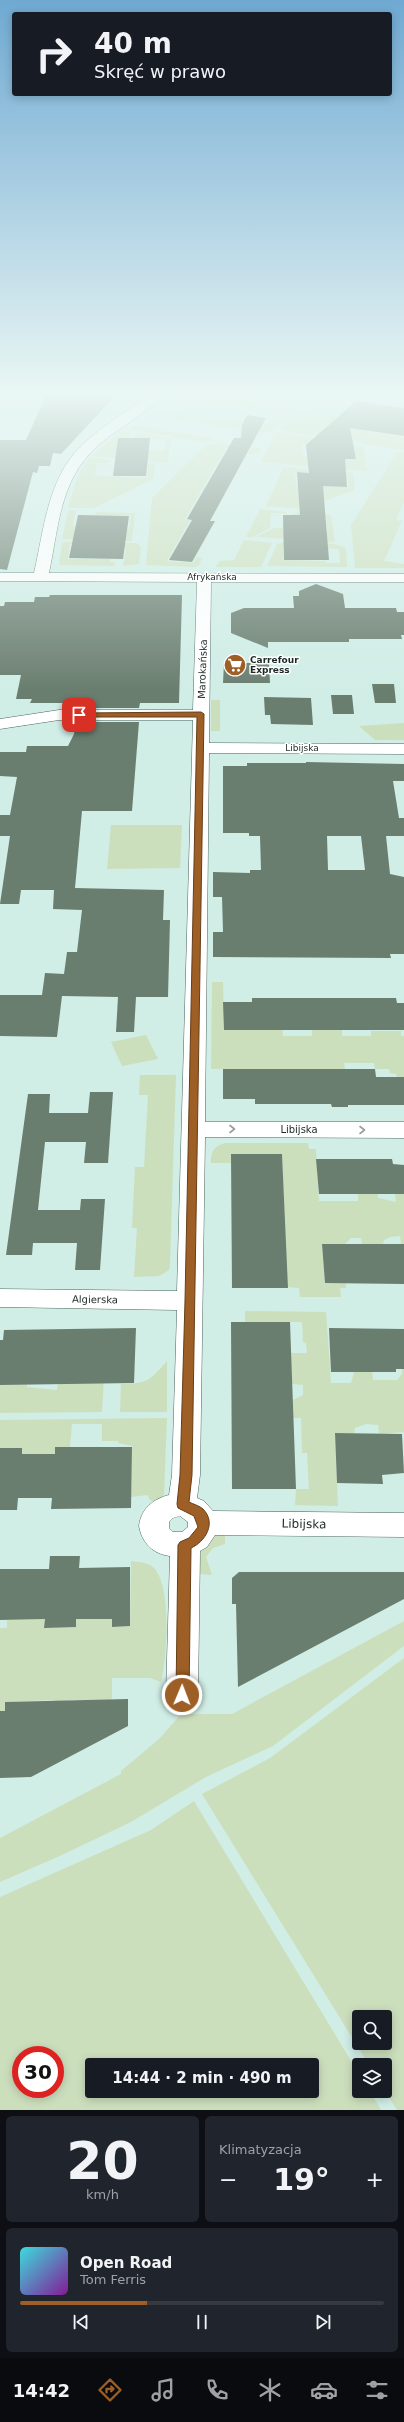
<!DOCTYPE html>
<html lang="pl">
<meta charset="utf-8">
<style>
body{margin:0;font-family:"DejaVu Sans",sans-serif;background:#20242c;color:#f1f3f6;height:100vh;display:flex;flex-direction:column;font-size:15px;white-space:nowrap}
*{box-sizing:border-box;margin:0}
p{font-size:13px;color:#9ea1a6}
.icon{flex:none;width:22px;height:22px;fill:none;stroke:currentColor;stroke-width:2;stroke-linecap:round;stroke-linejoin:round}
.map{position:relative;height:2110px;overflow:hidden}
.side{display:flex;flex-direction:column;gap:6px;padding:6px;background:#0d0f14;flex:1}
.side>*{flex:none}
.banner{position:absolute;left:12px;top:12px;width:380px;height:84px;border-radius:4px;box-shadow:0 2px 10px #0003;background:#171b24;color:#f1f3f6;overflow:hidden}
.controls{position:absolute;left:352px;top:2010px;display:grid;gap:8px}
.controls a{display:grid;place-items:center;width:40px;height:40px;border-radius:4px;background:#171b24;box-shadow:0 2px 10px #0003;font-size:20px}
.speed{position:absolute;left:12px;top:2046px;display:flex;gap:8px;font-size:20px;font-weight:700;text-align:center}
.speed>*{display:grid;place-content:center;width:52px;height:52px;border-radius:50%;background:#171b24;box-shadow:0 2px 10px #0003;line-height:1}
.speed .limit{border:6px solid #d22;background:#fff;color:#111}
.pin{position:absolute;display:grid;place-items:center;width:34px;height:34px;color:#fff;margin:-17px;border-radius:8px;box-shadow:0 2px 6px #0006}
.me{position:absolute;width:44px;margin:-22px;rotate:1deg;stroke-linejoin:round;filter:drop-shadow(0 0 3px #0008)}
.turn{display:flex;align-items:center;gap:14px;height:84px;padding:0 16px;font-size:18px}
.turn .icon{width:52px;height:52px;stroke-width:2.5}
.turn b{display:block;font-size:28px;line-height:34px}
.big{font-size:30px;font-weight:800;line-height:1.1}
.side .card{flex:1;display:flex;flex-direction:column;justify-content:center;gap:6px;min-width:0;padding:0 14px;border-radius:6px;background:#20242c}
.side .dial{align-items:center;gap:0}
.dial b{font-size:52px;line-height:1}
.song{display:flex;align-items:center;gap:12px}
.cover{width:48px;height:48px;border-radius:6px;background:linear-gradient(135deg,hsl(180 70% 55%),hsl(290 70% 35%))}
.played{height:4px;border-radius:2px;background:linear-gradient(90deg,#9d5f25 35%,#363941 35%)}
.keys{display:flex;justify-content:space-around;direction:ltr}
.heat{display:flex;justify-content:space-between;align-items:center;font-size:22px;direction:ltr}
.side .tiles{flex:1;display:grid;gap:6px;grid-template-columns:1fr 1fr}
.card:last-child{grid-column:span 2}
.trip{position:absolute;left:85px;top:2058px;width:234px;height:40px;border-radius:4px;background:#171b24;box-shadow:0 2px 10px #0003;font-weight:800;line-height:40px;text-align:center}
.menu{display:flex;height:64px;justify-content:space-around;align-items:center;background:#090b0e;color:#9ea1a6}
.menu .icon{width:28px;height:28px}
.menu .on{color:#9d5f25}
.menu b{font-size:18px;color:#f1f3f6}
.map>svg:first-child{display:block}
.green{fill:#ccdfbd;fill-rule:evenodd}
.building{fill:#6a7e70;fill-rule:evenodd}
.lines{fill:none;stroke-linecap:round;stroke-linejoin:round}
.minor-casing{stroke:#4b655f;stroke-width:1}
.minor{fill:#fff;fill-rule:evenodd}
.oneway{stroke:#999e9d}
.route{fill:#9d5f25;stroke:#663e18}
.labels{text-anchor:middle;stroke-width:3;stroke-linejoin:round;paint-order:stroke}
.far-street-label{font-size:9px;fill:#1c2825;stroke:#fff}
.far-poi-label{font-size:9px;font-weight:bold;fill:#1c2825;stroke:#fff;text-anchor:start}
.street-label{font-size:10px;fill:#1c2825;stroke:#fff}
.near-street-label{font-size:12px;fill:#1c2825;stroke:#fff}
</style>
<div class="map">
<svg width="404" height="2110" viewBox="0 0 404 2110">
<rect width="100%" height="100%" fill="#d0ede6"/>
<path class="green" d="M169,395h85l11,10 -6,5 -7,1 -85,-13z
M285,404l10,3v4l-5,3h-17z
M156,410l107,16 13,-9 9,3 -17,13h-4l-114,-18z
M306,413l41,5 1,2 -12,-2 -8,7 76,12v13l-120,-19 -4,-3 18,-14z
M134,426l78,12 -3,4h-6l-73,-12z
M119,431l11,1 -1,5h-12l-1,11 49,3 1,-12h-32v-3l8,-3 29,6 -3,24 -76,-7z
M279,432l37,7 2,5h-16l1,12 54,3 -3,-12h-31l6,-6 31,5 4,2 3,23 -106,-9 14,-28z
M216,444l46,4 -3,5 -11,1 2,-5 -24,-1 -41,71 5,1 -23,41 26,2 4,-6 5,1 -2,6 -5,3 -49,-2 6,-67 54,-53z
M397,452h7v50l-8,18 6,1 -18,40 20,3v4h-49l-4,-43z
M89,458l22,2 -3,3h-11l-2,13 52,2 1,-12 -33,-1 6,-5 35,4 -3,15 -59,29h-26l9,-31z
M288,467l21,3v2h-14l1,13 53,2 -2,-13h-32l5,-4 33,3 2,17 -52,19 -37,-3 17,-38z
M260,509l27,3 -1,1h-15l-1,15 -17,9h-7z
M76,510l-3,16 41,1v2h15l2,-14h-36l1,-3 39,1 -3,28 -70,-2 6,-28z
M300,512l31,3 4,27 -79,-5 18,-9h39l1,3h14l-2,-14 -34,-1 1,-2z
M244,540l28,3 -11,24h-45l4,-6 14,-1z
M66,542h20l1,2h-17l-2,15h42v3h5v4l-56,-1 3,-22z
M93,542l44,1 4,5 -2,16 -16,2 3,-19h-36z
M286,542l10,4h-13v14l43,1v2h14l-1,-14 -37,-1c9,-5 36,-7 44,1l1,18 -80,-1 10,-22z
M211,700h9v31h-9z
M404,723v17h-29l-16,-14z
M111,825h71l-2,43 -73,1z
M212,982h11l1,48h29l29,-7 1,13h29v-13h30v13h29v-5h30v5h3v41h-7l-1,-3 -6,-1 -1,-4h-14l-1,-6h-30l2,14 -92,-8h-43z
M146,1035l12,24 -36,7 -11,-24z
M140,1075h36l-6,189 -1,6 -10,6 -25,1 3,-49h-5l3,-61h9l4,-72h-9z
M225,1143h83l1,6h7l3,52h39v-7h20v4l18,4 -1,-8h9v50h-3l-1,-8 -10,1 -6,3 -1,4h-21l-1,-6h-10l-6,6h-23l3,39h21v5h-6l1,9h-41l-1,-9 -12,-1 -5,-132 -51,-1 8,1v8h-28c0,-12 2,-16 14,-20z
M245,1311l81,1 5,71h20l3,-11 18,-3 1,11h24l5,-6v-5h2v63l-25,2 -1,-9 -12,-1 -11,4 -1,5h-19l3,73 -43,-1 1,-16h13l-2,-36h-5l-1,-35h-8v-18l10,-5v-10l-11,-1 -1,-31h16l-1,-10 -3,-1 -1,-20h-57z
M167,1361v51h-47l1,-28c27,0 29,-4 46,-23z
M104,1377l-2,35 -102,1v-28l27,-1v3l30,3 1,-6z
M167,1418l-3,77 -8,8 -7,-4 -1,-4 -17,2 1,-51 -14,-3v-2h-16v-17h-30l-2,23h-14l-1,7h-33v-6h-22v-28z
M218,1534h7v10l-12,4 -7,9 6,18 -12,-1c-1,-19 1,-30 18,-40z
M131,1561c7,1 17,1 23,7 18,19 13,89 7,114l-11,-4h-38v20l-4,4 -6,-2h-34l-1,10h-14v-10l-47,2 -1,9h-5v-83h7v-8l38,-1 -1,8h31l1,-8 36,-1v9l18,-1z
M404,1621v25l-131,100 -67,31 -75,45 -69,33 -62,27v-44l121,-64v-3l38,-32 22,-25h51z
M404,1658v452h-7l-12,-19v-26h-16l-167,-271 68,-36zM359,2017h26v26h-26z
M194,1801l165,273v17h11l11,19h-381v-213l151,-67zM21,2055h34v34h-34zM92,2065h220v26h-220z"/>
<path class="building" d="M46,395h70l-55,59 -8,-1 -3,13h-11l-2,7 -4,-1 -26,98 -7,-1v-129h26z
M356,401l48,7v28l-54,-8 6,31h-11l2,28 -24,-1 6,74h-45l-1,-45h17l-3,-43 12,1 -3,-28z
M247,415l19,3 -56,103h5l-23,41 -23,-2 23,-40 -5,-1 47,-81h7l1,-13z
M118,438h32l-4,38h-33z
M78,515l51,1 -6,43 -54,-1z
M316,584l27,10 2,14h51l1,4h7v23h-3l1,4h-53v3h-81v6l-37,-15v-20l13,-5h50l-1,-12h6v-5z
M50,595h132l-3,108h-39l-1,5h-62l1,-5h-48l2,-4h-16l5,-24h-21v-69h4l1,-4h29l1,-5h14z
M224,663h45l1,20h-47z
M372,684h22l2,19h-21z
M331,695h21l2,19h-21z
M264,697l47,1 2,27 -42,-1 -1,-9h-5z
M76,722h63l-7,89h-50l-7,77 89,2 -1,30h7l-2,77h-32l-2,35h-18l2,-35 -56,-1 -5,41 -57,-1v-41h42l3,-22 19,1 3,-22h10l5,-42 -29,-1 1,-19h-33l-2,14h-19l10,-68h-10v-21h10l7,-38 -17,-1v-24h26l1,-6h41l6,-12z
M306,762l98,2v17h-11l6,37h5v18h-18l4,38 14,3v77h-14l1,4 -178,-1v-25h10l-1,-35h-9v-25l37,1v-3h11l-1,-34h-11v-3h-26v-67h24v-3h59zM327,836h34l4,34h-37z
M252,998h144l1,5h7v27h-180l-1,-28h29z
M223,1069h152l1,8h28v28h-56v2h-16l-1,-3h-76v-5h-32z
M90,1092h23l-5,71h-24l2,-21h-41l-7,68h42l1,-11h24l-5,71h-25l2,-27h-44l-1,12h-26l22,-161h22l-1,19h39z
M231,1154h51l6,134h-56z
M316,1159h76l1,5 11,1v29h-85z
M322,1244h82v40l-79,-1z
M231,1322h59l6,167h-64z
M136,1328l-2,55 -134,2v-45h3l1,-10z
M329,1328l75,1v40h-8v3h-65z
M335,1433l67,1 2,39 -22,2 1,9 -46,-1z
M55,1447h77l-1,61 -80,1 1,-11h-34l-1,12h-17v-62h22v6h33z
M50,1556h30l-1,12 51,-1v59l-18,1v-8h-36v8l-32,1 1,-9 -45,1v-51h49z
M239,1572h165v27l-166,88 -2,-83h-4v-26z
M128,1699v27l-97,51 -31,1v-67h5v-9z"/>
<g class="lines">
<g class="minor-casing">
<path id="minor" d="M149,395h13c-9,13 -42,33 -56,44 -46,35 -46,81 -57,134l355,1v8h-193l-2,161 195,1v10l-195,-1 -4,369h199v16l-199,-1 -5,338 -3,23 7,3 9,10 191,2v24l-189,-2 -8,12 -7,4 -2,144 -5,10 -11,4 -11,-4 -5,-10 4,-139c-17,-2 -28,-13 -31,-30 2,-17 14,-27 30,-31l3,-20 5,-165 -177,-3v-18l177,2 16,-571h-134l-59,9v-10l59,-9h134l4,-128 -197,-1v-8h34c10,-44 14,-97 49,-129 20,-18 44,-33 66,-49zM180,1516l8,6v5l-6,5h-9l-4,-4v-6l4,-4z"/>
</g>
<use href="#minor" class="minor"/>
</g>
<defs><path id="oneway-chevron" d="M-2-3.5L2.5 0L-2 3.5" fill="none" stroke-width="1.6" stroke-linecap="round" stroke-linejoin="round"/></defs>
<g class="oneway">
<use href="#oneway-chevron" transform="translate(232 1129)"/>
<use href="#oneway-chevron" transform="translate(362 1130)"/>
</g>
<linearGradient id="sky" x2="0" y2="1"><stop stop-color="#6fa9d2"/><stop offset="0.57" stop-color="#eaf7f4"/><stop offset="1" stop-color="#eaf7f4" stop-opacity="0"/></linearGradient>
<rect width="404" height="690" fill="url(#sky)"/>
<path class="route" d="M201,712l3,2 -12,761 -3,27c4,2 11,4 14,7 14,14 2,33 -12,39l-2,147 -2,4 -5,1 -5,-1 -1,-4 2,-150 2,-3 9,-4 9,-11 -4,-11 -16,-8 -1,-4 3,-29 5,-174 12,-584h-118l-3,-2 3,-2z"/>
<defs>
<g id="supermarket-disc" transform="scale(1.15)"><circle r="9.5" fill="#9d5f25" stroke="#fff"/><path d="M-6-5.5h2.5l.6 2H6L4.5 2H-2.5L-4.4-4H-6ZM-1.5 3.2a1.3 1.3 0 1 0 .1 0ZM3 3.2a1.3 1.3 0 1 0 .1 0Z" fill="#fff"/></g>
</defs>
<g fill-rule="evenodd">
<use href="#supermarket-disc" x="235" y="665"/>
</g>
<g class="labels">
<g class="far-street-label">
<text x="212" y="580">Afrykańska</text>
<text x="302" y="751">Libijska</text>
</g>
<g class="far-poi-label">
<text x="250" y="663">Carrefour<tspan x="250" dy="10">Express</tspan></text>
</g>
<g class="street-label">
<text transform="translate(202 669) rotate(-88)" y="4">Marokańska</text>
<text x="299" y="1133">Libijska</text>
<text transform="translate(95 1299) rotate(1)" y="4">Algierska</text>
</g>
<g class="near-street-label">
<text transform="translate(304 1524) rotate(1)" y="4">Libijska</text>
</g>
</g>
</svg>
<div class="controls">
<a><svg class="icon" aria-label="search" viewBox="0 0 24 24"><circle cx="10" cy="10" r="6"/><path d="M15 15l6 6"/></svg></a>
<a><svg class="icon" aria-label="layers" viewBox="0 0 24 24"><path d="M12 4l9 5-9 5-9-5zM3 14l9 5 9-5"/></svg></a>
</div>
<div class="speed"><div class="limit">30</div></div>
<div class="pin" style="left:79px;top:715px;background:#d93025"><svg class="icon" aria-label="arrive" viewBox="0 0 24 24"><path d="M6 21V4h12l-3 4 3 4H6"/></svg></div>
<svg class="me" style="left:182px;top:1695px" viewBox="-20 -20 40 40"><circle r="17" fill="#9d5f25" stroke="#fff" stroke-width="3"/><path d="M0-11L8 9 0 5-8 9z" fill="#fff"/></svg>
<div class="trip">14:44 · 2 min · 490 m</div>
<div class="banner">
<div class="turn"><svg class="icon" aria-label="right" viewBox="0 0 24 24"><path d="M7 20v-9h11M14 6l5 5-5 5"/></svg><div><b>40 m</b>Skręć w prawo</div></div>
</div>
</div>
<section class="side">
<div class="tiles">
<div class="card dial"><b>20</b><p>km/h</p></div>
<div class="card"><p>Klimatyzacja</p>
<div class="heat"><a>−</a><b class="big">19°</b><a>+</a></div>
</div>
<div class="card">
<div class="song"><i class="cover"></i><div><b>Open Road</b><p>Tom Ferris</p></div></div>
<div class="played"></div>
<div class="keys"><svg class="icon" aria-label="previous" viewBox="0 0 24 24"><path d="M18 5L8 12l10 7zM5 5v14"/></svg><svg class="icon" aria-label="pause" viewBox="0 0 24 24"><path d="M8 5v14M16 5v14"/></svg><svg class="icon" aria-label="next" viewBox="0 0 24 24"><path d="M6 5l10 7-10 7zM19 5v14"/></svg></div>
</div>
</div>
</section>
<nav class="menu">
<b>14:42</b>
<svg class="icon on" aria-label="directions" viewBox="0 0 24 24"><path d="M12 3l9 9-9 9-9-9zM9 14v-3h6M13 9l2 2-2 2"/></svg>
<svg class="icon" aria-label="music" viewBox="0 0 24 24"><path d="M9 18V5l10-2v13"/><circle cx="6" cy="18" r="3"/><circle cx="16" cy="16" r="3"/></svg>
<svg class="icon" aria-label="phone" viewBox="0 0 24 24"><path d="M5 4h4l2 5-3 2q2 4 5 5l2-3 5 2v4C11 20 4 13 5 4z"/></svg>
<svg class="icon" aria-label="climate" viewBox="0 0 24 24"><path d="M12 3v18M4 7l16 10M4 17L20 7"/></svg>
<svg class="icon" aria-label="car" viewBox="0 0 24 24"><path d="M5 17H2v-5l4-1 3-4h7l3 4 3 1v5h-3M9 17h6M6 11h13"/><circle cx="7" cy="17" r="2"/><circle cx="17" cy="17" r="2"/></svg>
<svg class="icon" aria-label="filters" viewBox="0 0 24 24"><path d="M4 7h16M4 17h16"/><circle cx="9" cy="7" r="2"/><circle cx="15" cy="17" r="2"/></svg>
</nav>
